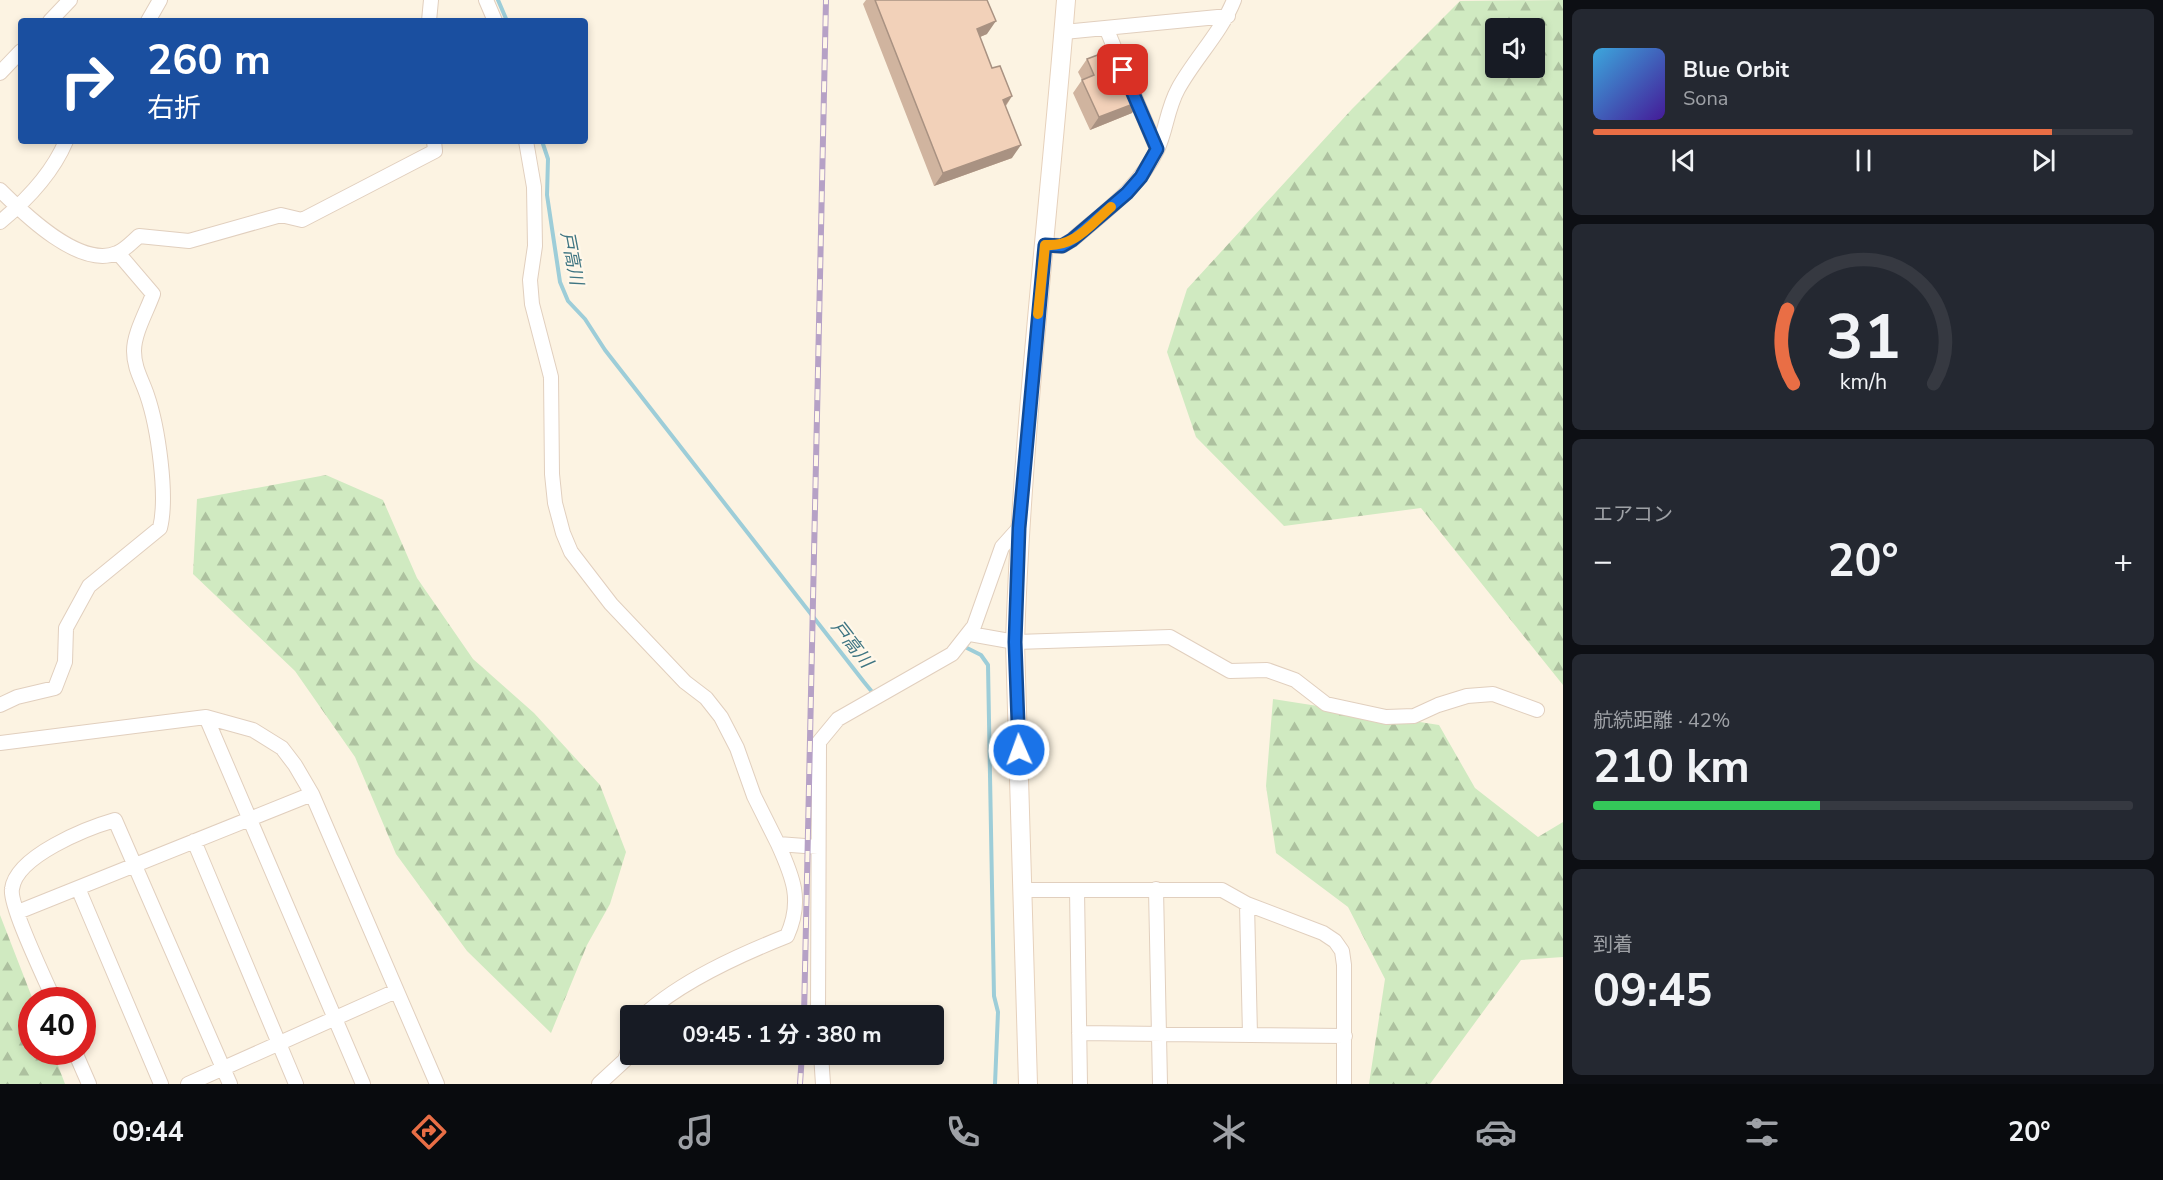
<!DOCTYPE html>
<html lang="ja">
<meta charset="utf-8">
<style>
body{margin:0;font-family:"Nunito Sans","Noto Sans JP",sans-serif;background:#242831;color:#f1f3f6;height:100vh;display:flex;flex-direction:column;font-size:22px;white-space:nowrap}
*{box-sizing:border-box;margin:0}
p{font-size:20px;color:#9ea1a6}
.icon{flex:none;width:33px;height:33px;fill:none;stroke:currentColor;stroke-width:2;stroke-linecap:round;stroke-linejoin:round}
.map{position:relative;flex:1;overflow:hidden}
.sheet{display:flex;flex-direction:column;gap:9px;padding:9px;background:#0d0f14;width:600px}
.sheet>*{flex:none}
.banner{position:absolute;left:18px;top:18px;width:570px;height:126px;border-radius:6px;box-shadow:0 3px 9px #0003;background:#1a4fa0;color:#fff;overflow:hidden}
.fabs{position:absolute;left:1485px;top:18px;display:grid;gap:12px}
.fabs a{display:grid;place-items:center;width:60px;height:60px;border-radius:6px;background:#171b24;box-shadow:0 3px 9px #0003;font-size:30px}
.speed{position:absolute;left:18px;top:987px;display:flex;gap:12px;font-size:30px;font-weight:700;text-align:center}
.speed>*{display:grid;place-content:center;width:78px;height:78px;border-radius:50%;background:#171b24;box-shadow:0 3px 9px #0003;line-height:1}
.speed .limit{border:9px solid #d22;background:#fff;color:#111}
.pin{position:absolute;display:grid;place-items:center;width:51px;height:51px;color:#fff;margin:-26px;border-radius:12px;box-shadow:0 3px 9px #0006}
.me{position:absolute;width:66px;margin:-33px;rotate:358deg;stroke-linejoin:round;filter:drop-shadow(0 0 4px #0008)}
.turn{display:flex;align-items:center;gap:21px;height:126px;padding:0 30px;font-size:27px}
.turn .icon{width:78px;height:78px;stroke-width:2.5}
.turn b{display:block;font-size:42px;line-height:51px}
.big{font-size:45px;font-weight:700;line-height:1.1}
.sheet .widget{flex:1;display:flex;flex-direction:column;justify-content:center;gap:9px;min-width:0;padding:0 21px;border-radius:9px;background:#242831}
.sheet .dial{align-items:center;gap:0}
.dial svg{height:156px;overflow:visible;fill:none;stroke:#363941;stroke-width:7;stroke-linecap:round;text-anchor:middle}
.dial text{fill:#f1f3f6;stroke:none}
.song{display:flex;align-items:center;gap:18px}
.cover{width:72px;height:72px;border-radius:9px;background:linear-gradient(135deg,hsl(200 70% 55%),hsl(260 70% 35%))}
.played{height:6px;border-radius:3px;background:linear-gradient(90deg,#e96e45 85%,#363941 85%)}
.keys{display:flex;justify-content:space-around;direction:ltr}
.heat{display:flex;justify-content:space-between;align-items:center;font-size:33px;direction:ltr}
.charge{height:9px;border-radius:4px;background:linear-gradient(90deg,#34c759 42%,#363941 0)}
.trip{position:absolute;left:620px;top:1005px;width:324px;height:60px;border-radius:6px;background:#171b24;box-shadow:0 3px 9px #0003;font-weight:700;line-height:60px;text-align:center}
.tabs{display:flex;height:96px;justify-content:space-around;align-items:center;background:#090b0e;color:#9ea1a6}
.tabs .icon{width:42px;height:42px}
.tabs .active{color:#e96e45}
.tabs b{font-size:27px;color:#f1f3f6}
main{display:flex;flex:1;min-height:0}
.map>svg:first-child{display:block}
.forest{fill:url(#forest-firs);fill-rule:evenodd}
.lines{fill:none;stroke-linecap:round;stroke-linejoin:round}
.stream{stroke:#9dcdd8;stroke-width:4}
.street-casing{stroke:#e1cfbe;stroke-width:16}
.secondary-casing{stroke:#e6d1bc;stroke-width:20}
.street{stroke:#fff;stroke-width:14}
.secondary{stroke:#fff;stroke-width:18}
.rail-casing{stroke:#b6a1c6;stroke-width:6}
.rail{stroke:#fff7e9;stroke-width:4;stroke-dasharray:11;stroke-linecap:butt}
.wall{fill:#d0b49f}
.shaded-wall{fill:#a99282}
.building{fill:#f2d1b9;stroke:#a99282;stroke-width:1.5}
.route-casing{stroke:#114b97;stroke-width:15}
.route{stroke:#1a73e8;stroke-width:10}
.slow{stroke:#f59e0b;stroke-width:10}
.labels{text-anchor:middle;stroke-width:4.5;stroke-linejoin:round;paint-order:stroke}
.water-label{font-size:18px;font-style:italic;fill:#3f7582;stroke:#fff7e9}
</style>
<main>
<div class="map">
<svg width="1563" height="1084" viewBox="0 0 1563 1084">
<defs>
<pattern id="forest-firs" width="22" height="20" patternUnits="userSpaceOnUse" patternTransform="scale(1.5)"><rect width="22" height="20" fill="#d0eac1"/><path d="M5 1l3.5 6h-7zM16 11l3.5 6h-7z" fill="#adc19f"/></pattern>
</defs>
<rect width="100%" height="100%" fill="#fcf3e2"/>
<path class="forest" d="M1563,0v685l-142,-177 -137,18 -88,-89 -29,-85 20,-63 165,-180 108,-108zM1534,28v40h-38v-40z
M326,475l57,25 34,78 56,81 61,54 66,72 26,67 -16,52 -23,41 -36,88 -84,-82 -71,-97 -41,-97 -60,-86 -102,-97 4,-75z
M1273,699l166,26 36,63 63,49 25,-15v135l-42,3 -91,124h-61l16,-105 -37,-72 -72,-54 -10,-67z
M0,915l33,85 -1,52h21l12,32h-65z"/>
<g class="lines">
<path class="stream" d="M498,0l9,21
M542,141l6,18 -1,36 13,87 8,19 17,18 20,31 259,332 9,11 3,-2
M963,646l18,9 7,10 6,331 4,16 -3,72"/>
<g class="street-casing">
<path id="street" d="M486,0l9,21
M50,21l20,-21
M148,21l12,-21
M429,21l2,-21
M1107,30l14,34
M1064,32l164,-16
M0,73l21,-22
M1132,90l25,59
M526,141l8,46 1,59 -5,34 2,24 19,73 1,97 3,29 8,30 8,19 40,52 74,78 21,16 15,19 16,31 17,48 24,48 40,3
M0,190c24,24 80,79 117,63 8,-3 16,-12 22,-17l50,5 92,-26 21,5 133,-69 -1,-10
M0,222c27,-22 52,-48 66,-81
M1045,245l17,1 10,-6c31,-27 67,-52 85,-90 9,-19 10,-41 21,-61 17,-31 43,-56 56,-89
M970,634l45,8 155,-5 60,34 37,-1 28,10 31,24 60,13 28,-1 24,-11 29,-9 26,-2 44,16
M0,705l17,-8 38,-9 10,-26 1,-34 23,-42 71,-58c8,-32 -2,-101 -13,-133 -5,-15 -13,-27 -13,-44 0,-18 13,-40 19,-57l-35,-41
M206,717l157,367
M0,743l206,-26 47,13 29,18 13,17 17,29 125,290
M194,841l102,243
M78,888l83,196
M1156,889l4,195
M1023,890h54l3,194
M1077,890h145l25,14 76,29 12,8 7,10 2,14v119
M1247,904l3,131
M18,912l294,-118
M54,1000c-8,-19 -45,-95 -42,-111 4,-33 75,-61 103,-69l115,264
M643,1016c38,-35 96,-61 144,-80 16,-35 6,-59 -9,-92
M818,1016l1,-274 19,-23 114,-65 22,-28 28,-79 17,-19
M1079,1033l266,3
M75,1052l14,32
M821,1054l2,30
M188,1084l208,-93
M599,1084l26,-24 5,-16"/>
</g>
<g class="secondary-casing">
<path id="secondary" d="M1028,1084l-13,-442c7,-214 34,-428 51,-642"/>
</g>
<use href="#street" class="street"/>
<use href="#secondary" class="secondary"/>
<g class="rail-casing">
<path id="rail" d="M804,1016l22,-1016
M800,1084l2,-30"/>
</g>
<use href="#rail" class="rail"/>
</g>
<path class="wall" d="M866,0h121v34l-7,3 12,31 20,28 -6,10 6,52 -78,28 -71,-182z
M1087,59l45,54 -42,17 -17,-37 9,-13 -4,-8z"/>
<path class="shaded-wall" d="M996,21l-9,13 -19,8 9,-13z
M1012,96l-9,13v-9z
M1141,101l-9,12 -42,17 9,-13z
M1021,145l-9,13 -78,28 9,-13z"/>
<path class="building" d="M875,0h112l9,21 -19,8 15,39 8,-2 12,30 -9,4 18,45 -78,28z
M1119,47l22,54 -42,16 -17,-37 12,-5 -7,-16z"/>
<g class="lines">
<g class="route-casing">
<path id="route" d="M1019,750l-4,-108 4,-114 26,-283 17,1 10,-6 55,-47 14,-16 16,-28 -34,-79"/>
</g>
<use href="#route" class="route"/>
<path class="slow" d="M1038,314l7,-69c30,2 44,-19 66,-38"/>
</g>
<g class="labels">
<g class="water-label">
<text transform="translate(572 258) rotate(79)" y="6">戸高川</text>
<text transform="translate(852 644) rotate(52)" y="6">戸高川</text>
</g>
</g>
</svg>
<div class="fabs">
<a><svg class="icon" aria-label="sound" viewBox="0 0 24 24"><path d="M4 9h4l5-4v14l-5-4H4zM17 9q2 3 0 6"/></svg></a>
</div>
<div class="speed"><div class="limit">40</div></div>
<div class="pin" style="left:1123px;top:70px;background:#d93025"><svg class="icon" aria-label="arrive" viewBox="0 0 24 24"><path d="M6 21V4h12l-3 4 3 4H6"/></svg></div>
<svg class="me" style="left:1019px;top:750px" viewBox="-20 -20 40 40"><circle r="17" fill="#1a73e8" stroke="#fff" stroke-width="3"/><path d="M0-11L8 9 0 5-8 9z" fill="#fff"/></svg>
<div class="trip">09:45 · 1 分 · 380 m</div>
<div class="banner">
<div class="turn"><svg class="icon" aria-label="right" viewBox="0 0 24 24"><path d="M7 20v-9h11M14 6l5 5-5 5"/></svg><div><b>260 m</b>右折</div></div>
</div>
</div>
<section class="sheet">
<div class="widget">
<div class="song"><i class="cover"></i><div><b>Blue Orbit</b><p>Sona</p></div></div>
<div class="played"></div>
<div class="keys"><svg class="icon" aria-label="previous" viewBox="0 0 24 24"><path d="M18 5L8 12l10 7zM5 5v14"/></svg><svg class="icon" aria-label="pause" viewBox="0 0 24 24"><path d="M8 5v14M16 5v14"/></svg><svg class="icon" aria-label="next" viewBox="0 0 24 24"><path d="M6 5l10 7-10 7zM19 5v14"/></svg></div>
</div>
<div class="widget dial"><svg viewBox="0 0 100 80">
<path d="M14 69A42 42 0 1 1 86 69"/>
<path d="M14 69A42 42 0 0 1 11 31" stroke="#e96e45"/>
<text x="50" y="56" font-size="32" font-weight="700">31</text>
<text x="50" y="72" font-size="11">km/h</text>
</svg></div>
<div class="widget"><p>エアコン</p>
<div class="heat"><a>−</a><b class="big">20°</b><a>+</a></div>
</div>
<div class="widget"><p>航続距離 · 42%</p><b class="big">210 km</b><div class="charge"></div></div>
<div class="widget"><p>到着</p><b class="big">09:45</b></div>
</section>
</main>
<nav class="tabs">
<b>09:44</b>
<svg class="icon active" aria-label="directions" viewBox="0 0 24 24"><path d="M12 3l9 9-9 9-9-9zM9 14v-3h6M13 9l2 2-2 2"/></svg>
<svg class="icon" aria-label="music" viewBox="0 0 24 24"><path d="M9 18V5l10-2v13"/><circle cx="6" cy="18" r="3"/><circle cx="16" cy="16" r="3"/></svg>
<svg class="icon" aria-label="phone" viewBox="0 0 24 24"><path d="M5 4h4l2 5-3 2q2 4 5 5l2-3 5 2v4C11 20 4 13 5 4z"/></svg>
<svg class="icon" aria-label="climate" viewBox="0 0 24 24"><path d="M12 3v18M4 7l16 10M4 17L20 7"/></svg>
<svg class="icon" aria-label="car" viewBox="0 0 24 24"><path d="M5 17H2v-5l4-1 3-4h7l3 4 3 1v5h-3M9 17h6M6 11h13"/><circle cx="7" cy="17" r="2"/><circle cx="17" cy="17" r="2"/></svg>
<svg class="icon" aria-label="filters" viewBox="0 0 24 24"><path d="M4 7h16M4 17h16"/><circle cx="9" cy="7" r="2"/><circle cx="15" cy="17" r="2"/></svg>
<b>20°</b>
</nav>
